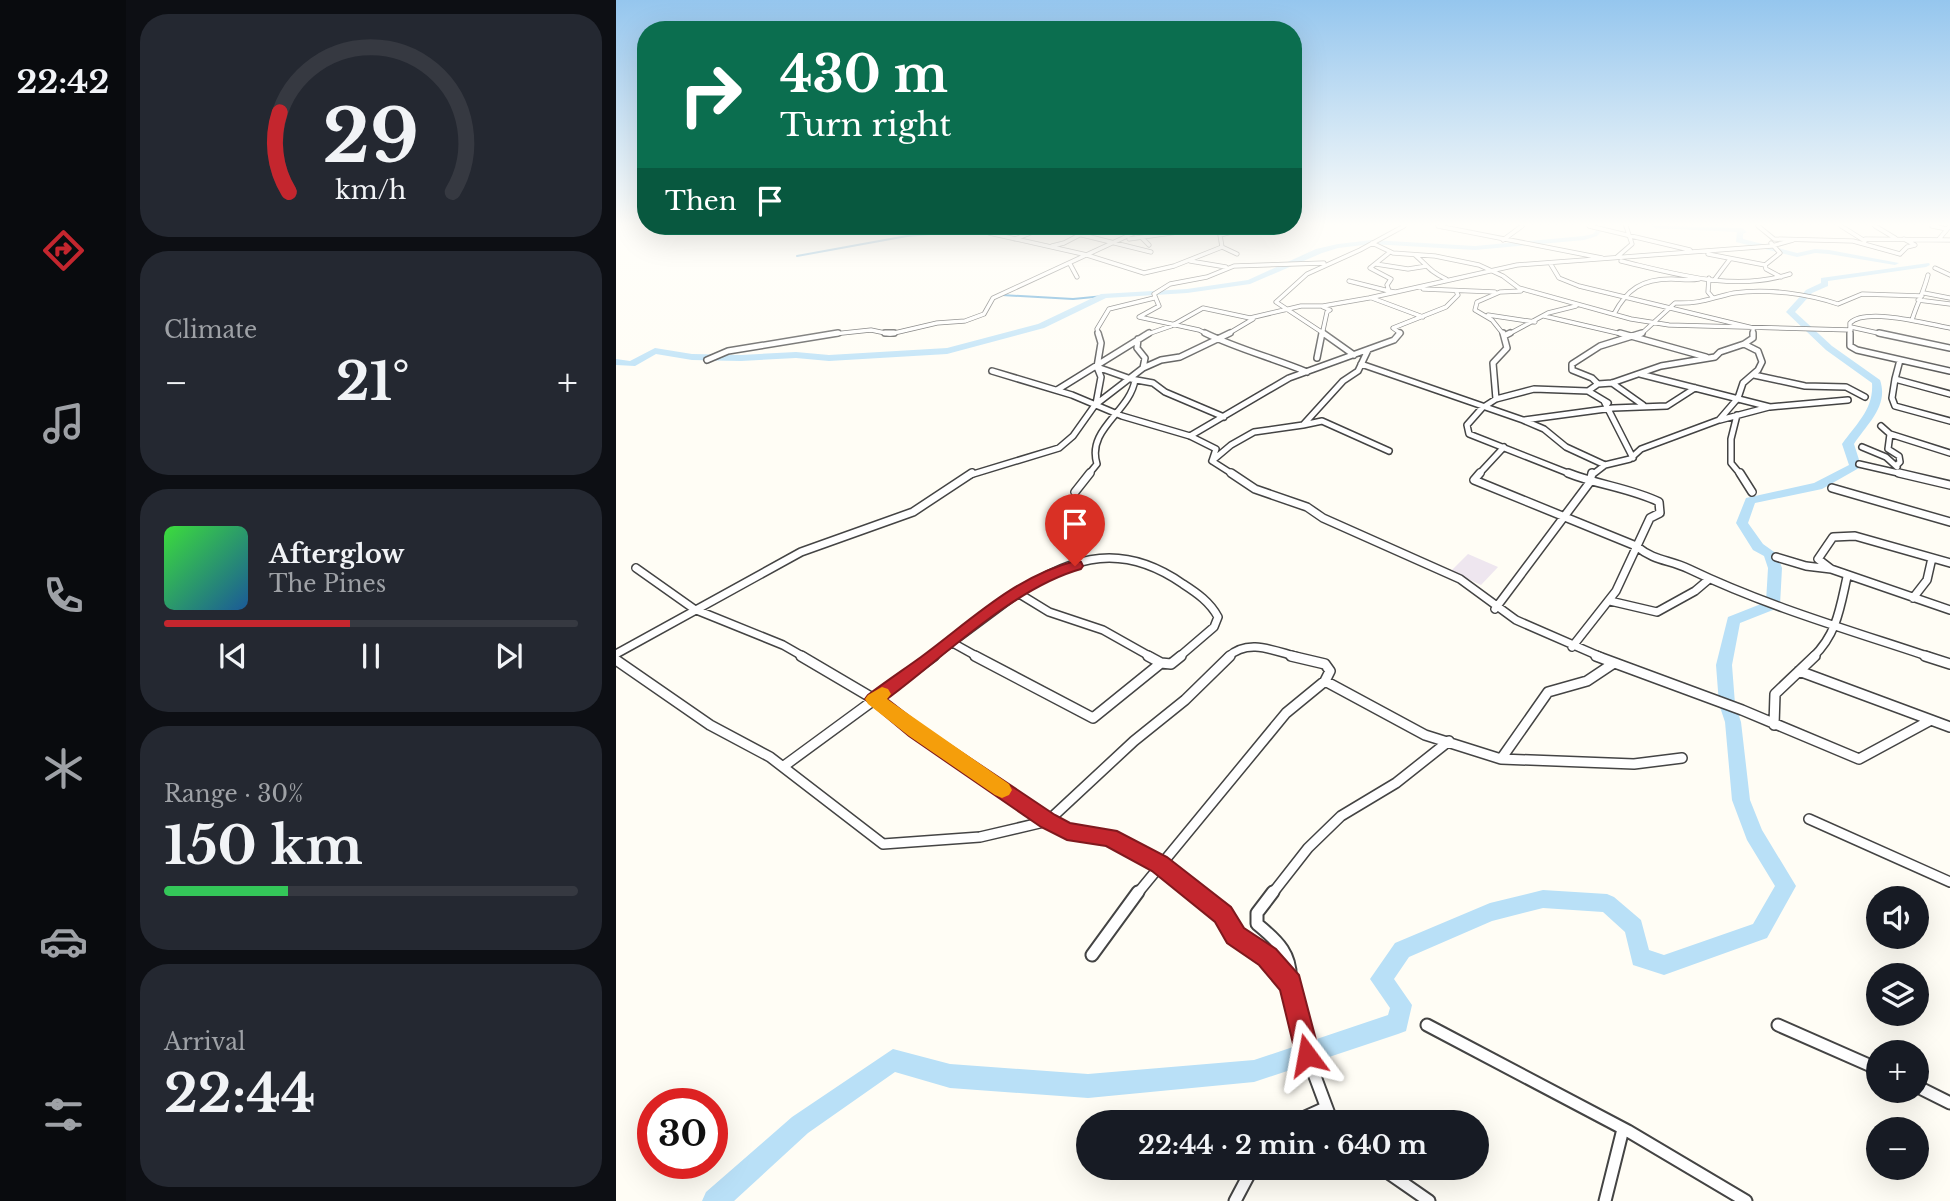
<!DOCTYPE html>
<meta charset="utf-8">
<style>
body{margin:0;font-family:"Libre Baskerville",serif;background:#242831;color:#f1f3f6;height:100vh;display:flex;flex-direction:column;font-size:26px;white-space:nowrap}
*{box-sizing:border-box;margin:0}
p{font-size:23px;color:#9ea1a6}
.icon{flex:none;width:38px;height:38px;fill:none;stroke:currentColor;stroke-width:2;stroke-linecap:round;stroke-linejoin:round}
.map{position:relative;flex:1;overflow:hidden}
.side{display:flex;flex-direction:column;gap:14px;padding:14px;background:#0d0f14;width:490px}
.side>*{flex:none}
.top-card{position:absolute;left:21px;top:21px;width:665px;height:214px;border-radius:28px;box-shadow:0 7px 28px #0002;background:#0b6e4f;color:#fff;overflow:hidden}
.buttons{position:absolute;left:1250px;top:886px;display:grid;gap:14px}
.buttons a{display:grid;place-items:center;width:63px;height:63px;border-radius:50%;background:#171b24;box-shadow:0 7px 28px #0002;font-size:35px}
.speed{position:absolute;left:21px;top:1088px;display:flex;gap:14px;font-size:35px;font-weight:700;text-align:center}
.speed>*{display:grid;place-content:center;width:91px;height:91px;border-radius:50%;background:#171b24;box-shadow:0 7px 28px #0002;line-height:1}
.speed .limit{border:10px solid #d22;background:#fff;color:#111}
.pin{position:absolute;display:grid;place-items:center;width:60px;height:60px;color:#fff;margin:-72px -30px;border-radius:50% 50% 50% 0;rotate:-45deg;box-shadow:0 0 7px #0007}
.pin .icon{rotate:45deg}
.me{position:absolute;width:77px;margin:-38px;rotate:347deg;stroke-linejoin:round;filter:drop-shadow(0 0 5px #0008)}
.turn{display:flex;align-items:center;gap:24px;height:147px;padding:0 28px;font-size:32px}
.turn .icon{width:91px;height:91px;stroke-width:2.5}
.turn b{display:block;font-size:49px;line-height:60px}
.then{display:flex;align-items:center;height:66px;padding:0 28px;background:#0003;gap:14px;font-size:26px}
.big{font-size:52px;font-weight:700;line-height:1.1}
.side .tile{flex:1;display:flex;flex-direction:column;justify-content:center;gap:10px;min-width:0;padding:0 24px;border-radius:28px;background:#242831}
.side .dial{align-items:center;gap:0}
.dial svg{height:182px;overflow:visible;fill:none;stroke:#363941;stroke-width:7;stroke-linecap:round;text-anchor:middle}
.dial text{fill:#f1f3f6;stroke:none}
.song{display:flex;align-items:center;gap:21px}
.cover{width:84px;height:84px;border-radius:10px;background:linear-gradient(135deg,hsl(120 70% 55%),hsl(210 70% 35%))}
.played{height:7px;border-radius:4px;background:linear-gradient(90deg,#c4262e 45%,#363941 45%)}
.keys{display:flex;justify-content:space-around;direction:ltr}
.heat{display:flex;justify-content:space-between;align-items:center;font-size:38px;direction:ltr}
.charge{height:10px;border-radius:5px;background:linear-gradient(90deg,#34c759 30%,#363941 0)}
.trip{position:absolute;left:460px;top:1110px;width:413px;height:70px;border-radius:35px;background:#171b24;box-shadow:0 7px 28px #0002;font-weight:700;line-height:70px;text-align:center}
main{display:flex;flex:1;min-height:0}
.menu{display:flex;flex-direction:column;width:126px;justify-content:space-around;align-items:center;background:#090b0e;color:#9ea1a6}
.menu .icon{width:49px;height:49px}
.menu .selected{color:#c4262e}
.menu b{font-size:32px;color:#f1f3f6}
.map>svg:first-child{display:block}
.industrial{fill:#eee6ef}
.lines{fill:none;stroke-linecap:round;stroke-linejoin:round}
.stream{stroke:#3f96cf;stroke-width:2}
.river{fill:#b9e0f7;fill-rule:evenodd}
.street-far4-casing{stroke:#444;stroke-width:5}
.street-far3-casing{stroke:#444;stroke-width:8}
.street-far2-casing{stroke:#444;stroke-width:10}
.street-far1-casing{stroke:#444;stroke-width:12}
.street-casing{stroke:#444;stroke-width:15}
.street-far4{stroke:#fff;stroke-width:3.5}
.street-far3{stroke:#fff;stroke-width:5}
.street-far2{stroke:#fff;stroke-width:7}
.street-far1{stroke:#fff;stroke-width:9}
.street{stroke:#fff;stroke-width:11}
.route{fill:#c4262e;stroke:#7f191e;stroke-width:2}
.slow{fill:#f59e0b}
</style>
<main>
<nav class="menu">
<b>22:42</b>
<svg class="icon selected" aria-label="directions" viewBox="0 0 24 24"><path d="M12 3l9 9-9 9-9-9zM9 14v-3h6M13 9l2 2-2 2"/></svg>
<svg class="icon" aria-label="music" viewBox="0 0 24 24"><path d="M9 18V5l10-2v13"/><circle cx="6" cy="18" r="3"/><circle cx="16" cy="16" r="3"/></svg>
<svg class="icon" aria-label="phone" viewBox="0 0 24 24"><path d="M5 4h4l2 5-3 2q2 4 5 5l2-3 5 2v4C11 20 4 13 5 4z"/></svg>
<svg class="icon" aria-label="climate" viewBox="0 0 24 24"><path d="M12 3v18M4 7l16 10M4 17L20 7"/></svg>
<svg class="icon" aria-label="car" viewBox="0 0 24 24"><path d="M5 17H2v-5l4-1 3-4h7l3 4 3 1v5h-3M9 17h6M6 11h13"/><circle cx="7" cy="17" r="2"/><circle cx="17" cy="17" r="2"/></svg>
<svg class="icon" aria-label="filters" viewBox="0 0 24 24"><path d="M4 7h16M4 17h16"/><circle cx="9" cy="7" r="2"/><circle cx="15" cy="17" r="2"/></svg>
</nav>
<section class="side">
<div class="tile dial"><svg viewBox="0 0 100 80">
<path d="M14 69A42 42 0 1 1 86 69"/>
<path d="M14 69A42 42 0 0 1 10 34" stroke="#c4262e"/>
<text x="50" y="56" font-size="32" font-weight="700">29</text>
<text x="50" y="72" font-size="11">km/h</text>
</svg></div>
<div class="tile"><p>Climate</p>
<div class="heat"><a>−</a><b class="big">21°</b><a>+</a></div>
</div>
<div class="tile">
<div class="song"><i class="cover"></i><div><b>Afterglow</b><p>The Pines</p></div></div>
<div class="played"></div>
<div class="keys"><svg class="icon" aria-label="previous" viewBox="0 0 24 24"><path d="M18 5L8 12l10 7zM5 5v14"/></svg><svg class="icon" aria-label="pause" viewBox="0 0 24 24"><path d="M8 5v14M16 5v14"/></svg><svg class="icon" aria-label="next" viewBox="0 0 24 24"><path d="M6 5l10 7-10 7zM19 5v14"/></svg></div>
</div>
<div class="tile"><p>Range · 30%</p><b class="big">150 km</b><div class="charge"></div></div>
<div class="tile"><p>Arrival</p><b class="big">22:44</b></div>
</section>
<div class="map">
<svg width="1334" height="1201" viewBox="0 0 1334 1201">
<rect width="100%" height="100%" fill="#fffdf5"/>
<path class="industrial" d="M852,554l30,13 -17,18 -30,-14z"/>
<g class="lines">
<path class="stream" d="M418,226l11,1
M181,256l110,-20 117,-10
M386,295l71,4 31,-3"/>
<path class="river" d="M983,226h7l-9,10 -13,4 -109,10 -103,-6 -34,4 -16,5 -72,31 -63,9 -81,5 -62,30 -97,26 -118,7 -33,-3 -55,3 -49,-1 -36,-6 -21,12 -19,-1v-6l14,2 25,-13 37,6 49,1 55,-3 33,3 118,-7 91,-24 63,-30 86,-5 61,-9 68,-31 22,-5 34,-4 103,6 109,-10 9,-2z
M1036,226l90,2 5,4 -4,2v5l54,14 18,-4 14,1 70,13 -4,2 -66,-11 -14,-1 -18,4 -61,-15 1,-10 -82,-4z
M1313,263l1,2 -4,2 -98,14v5l-16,7 -17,19 37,34 48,34c9,26 -13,44 -26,64l7,22 -2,2 -37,21 -67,14 -7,20 15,21 14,10 5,14 -2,37 -2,3 -38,15 -8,42 3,39 6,18 9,78 12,30 34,56 -29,52 -103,37 -31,-10 -8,-33 -22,-20 -60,-4 -51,13 -83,36 -15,22 18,26 -6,26 -8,3 -144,48 -166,16 -138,-10 -55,-16 -87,61 -74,68h-32l4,-9 86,-75 101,-68 57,15 138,10 166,-14 134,-45 2,-7 -20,-29 25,-36 95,-40 53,-13 64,4 7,3 27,23 8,30 15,5 89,-31 22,-38 -28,-46 -15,-40 -7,-78 -6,-18 -3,-39 12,-48 38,-15 2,-34 -4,-12 -11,-6 -17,-27 10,-25 68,-15 35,-18 -7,-21c14,-20 32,-35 30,-61l-46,-33 -40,-38 20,-22 15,-7v-5z"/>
<g class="street-far4-casing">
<path id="street-far4" d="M488,226l2,3h34
M593,226l22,4
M822,226l164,32
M973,226l101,24
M1142,226l16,13 79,2 47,13
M1225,226l24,15
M1259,226l20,12
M1316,226l15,3
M453,228l26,-2
M373,233l98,22 57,18 30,-7 48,-19 -2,-12 35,-9
M525,237l8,8
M399,239l28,-11 15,1 93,23
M513,239l49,-7 18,-6
M1249,239l85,1
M1323,239l11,-13
M887,240l19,-14
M756,243l21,10 42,3 44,9 24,11 16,12 112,31 38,6 182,5
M436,246l12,-3 33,-17
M606,247l15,7
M774,252l-20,16 21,11 -4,6 2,6 6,1
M1092,254l57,11 1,4 15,8
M1284,254l7,-7 8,-2 -11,-6
M799,255c13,11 14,16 31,24
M1001,257l15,-13 -6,-18
M574,261l36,6
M1005,261c55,13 113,31 169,13
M934,263l9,15 20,8 174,42v7
M454,264l7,13
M760,264l32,5 19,-3
M1149,265l15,-12 -9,-10
M1319,268l15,7
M1093,278l-1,14 5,6
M1099,279l15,-20
M733,281l40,10
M807,289l72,3
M1308,293l26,5
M756,298l51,19
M1302,300l32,4
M998,314c13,-25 28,-35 57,-35 10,0 18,2 28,0
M872,315l47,7
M928,316l82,19
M1296,320c5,-16 12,-29 16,-45
M1235,327l36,8
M208,335l47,-5 19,4 47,-11 28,-2 19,-7 9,-16 156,-72
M483,335l-2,-6 12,-20 45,-11
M529,335l26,-9 32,-18 47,10 51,-12h22l46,-8 148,-33 255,-19 21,-6
M593,335l-10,-5 -60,-13 20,-11 -5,-12 16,-10 37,-7 27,-11 90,-3
M610,335l27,-16 -2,-1
M706,335l5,-23 3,-2 -7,-3
M710,335l-50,-33 31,-28 53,-24 44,-24
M783,335l1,-2 -7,-5 53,-21 12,-12 -2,-4
M888,335l-12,-15 -17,-10 2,-8 23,-10 21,-1
M891,335l41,-22 28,-7
M1024,335l35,-32c27,1 35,-5 59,-10 33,-5 74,1 104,11l24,-10 60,2
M1234,335v-12c16,-16 78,1 100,5"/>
</g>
<g class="street-far3-casing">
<path id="street-far3" d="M269,333h9
M589,333c33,16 68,25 102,39
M707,333l31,22
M1004,333l86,24
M1234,333v13l7,4 93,21
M1263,333l71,15
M890,335l4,-2
M522,339l-1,9 8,10 -2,10
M701,358l5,-25
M91,360l21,-9 110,-18
M1284,360l-5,19 55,15
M745,364l162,56 21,9 22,18 39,18
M481,367l34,12 22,4 12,9 59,25
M376,371l80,24 50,21 68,20 26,13 -4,12 22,14
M1024,374l130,33 78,-7
M1138,375l51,11 41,1 19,10
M1279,379l-3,19 3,8 55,15
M996,383l31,22
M982,384l-6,-6 -20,-8v-6l28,-18 42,-13
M441,390l92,-57
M972,391l20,12
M880,399l-3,-36 14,-15 -4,-15
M988,401l29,57
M480,404l5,-27 -4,-10 4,-24 -3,-10
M1121,415l-6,24v24l10,12
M908,420l89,-12 54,-2 28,-18
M1104,420l49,-13
M687,425l19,-4 67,30
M1265,426l9,8 -2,15 11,7 1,6 -4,4
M1274,434l60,19
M574,436l99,-58 105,-38 6,-7
M1246,447l24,10 11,10
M596,461l19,-16 23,-13 49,-7 40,-44 15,-10 10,-21
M1243,464l48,11
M354,475l89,-27 14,-12 22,-31 48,-37 18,-8 19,-3 50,-24
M472,475l9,-11c-11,-35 33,-52 38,-84
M862,475l26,-28
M957,475l-104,-41 -2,-9 15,-17 14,-9 38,-10 54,2 10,-7 14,-1 49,-17 54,-9 5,-5 24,-8
M976,475l13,-10 25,-6 11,-10 78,-29 19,-22 5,-15 15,-13 4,-8 -4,-11 -14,-7 9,-6v-5"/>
</g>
<g class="street-far2-casing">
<path id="street-far2" d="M615,473l24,16 52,18 16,11 137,61 56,41 85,37
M864,473l-6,7 162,66c20,16 32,13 53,23 77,37 160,61 241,88
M952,473c30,12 62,15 91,29l1,11 -10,5 -34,73 -44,56
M1124,473l12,19
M1283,473l51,12
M1216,488l118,34
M459,492l15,-19
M1160,557l30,9 25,3
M1334,563l-95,-27 -22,1 -15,22 13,10 119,41
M20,568l58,41 89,36 21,12
M402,593l31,19 54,18 48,27
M402,593c57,-39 106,-50 165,-9 14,9 27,18 35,33l-4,10 -35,30
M1297,598l14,-18 5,-22
M994,601l47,11 38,-21 13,-11
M879,609l95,-127 2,-9
M335,642l27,15
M0,654l185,-102 112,-40 59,-39
M316,657l86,-64
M612,657c20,-19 46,-6 70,0
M1197,657c24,-23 27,-49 34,-80"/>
</g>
<g class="street-far1-casing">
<path id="street-far1" d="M185,656l73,43 174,122 86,-80 51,-41 45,-44
M359,656l118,62 68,-55
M532,656l13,7 10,1 10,-8
M675,656l34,8 5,7 -5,10
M980,656l146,54 117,49 72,-39
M1309,656l25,8
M0,660l94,65 60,32 113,87 97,-7 68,-16 19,10 42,6 50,27 38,30
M1183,671l151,56
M1158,725l1,-31 40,-38
M885,759l47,-67 39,-11 27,-18
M168,766l150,-110
M1193,819l141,63
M521,894l149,-181 39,-32 100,54 76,24 133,5 48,-6
M656,894l36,-46 33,-32 55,-33 53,-42"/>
</g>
<g class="street-casing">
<path id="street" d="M579,892l28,23 12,20 32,22 23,27 17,71 25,67
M657,892l-16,21v11c21,17 36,31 33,60
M476,955l46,-63
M811,1025l201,106 118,70
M1162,1025l100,44
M1300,1086l34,17
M678,1122l31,-14
M764,1167l49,34
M619,1201l18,-34
M989,1201l18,-72"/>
</g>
<use href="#street-far4" class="street-far4"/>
<use href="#street-far3" class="street-far3"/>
<use href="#street-far2" class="street-far2"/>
<use href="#street-far1" class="street-far1"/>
<use href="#street" class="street"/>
</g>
<linearGradient id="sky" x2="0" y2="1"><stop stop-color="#95c6ee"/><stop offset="0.57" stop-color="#fffefa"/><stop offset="1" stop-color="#fffefa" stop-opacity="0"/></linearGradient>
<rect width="1334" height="394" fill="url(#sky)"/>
<path class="route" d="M459,561l6,1 2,4 -2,3c-68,19 -137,88 -194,130l35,27 133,89 15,8 47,8 50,26 64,50 13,21 32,21 23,26 21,80 -3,9 -10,4 -9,-4 -18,-74 -21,-25 -32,-22 -12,-21 -63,-51 -46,-25 -39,-6 -26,-13 -132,-91 -44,-37 3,-4c17,-13 35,-25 53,-38 49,-36 93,-80 154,-96z"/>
<path class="slow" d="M266,687l6,2 3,5 -4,5 122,85 3,6 -3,5 -7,3 -7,-3 -86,-59 -41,-32 -3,-5 3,-4z"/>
</svg>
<div class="buttons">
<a><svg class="icon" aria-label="sound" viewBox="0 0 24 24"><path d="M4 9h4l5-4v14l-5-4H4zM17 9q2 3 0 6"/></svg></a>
<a><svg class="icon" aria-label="layers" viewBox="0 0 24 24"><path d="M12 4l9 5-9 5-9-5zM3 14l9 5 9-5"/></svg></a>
<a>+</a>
<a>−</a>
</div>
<div class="speed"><div class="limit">30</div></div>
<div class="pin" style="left:459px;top:566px;background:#d93025"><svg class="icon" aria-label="arrive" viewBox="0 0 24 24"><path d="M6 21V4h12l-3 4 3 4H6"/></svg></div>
<svg class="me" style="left:691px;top:1055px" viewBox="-20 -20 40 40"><path d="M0-17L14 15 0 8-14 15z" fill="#c4262e" stroke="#fff" stroke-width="4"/></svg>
<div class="trip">22:44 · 2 min · 640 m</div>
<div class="top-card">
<div class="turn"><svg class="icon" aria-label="right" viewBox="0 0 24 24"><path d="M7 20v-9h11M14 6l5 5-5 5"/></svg><div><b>430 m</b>Turn right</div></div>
<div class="then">Then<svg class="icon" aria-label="arrive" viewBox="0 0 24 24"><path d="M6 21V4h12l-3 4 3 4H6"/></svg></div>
</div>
</div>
</main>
